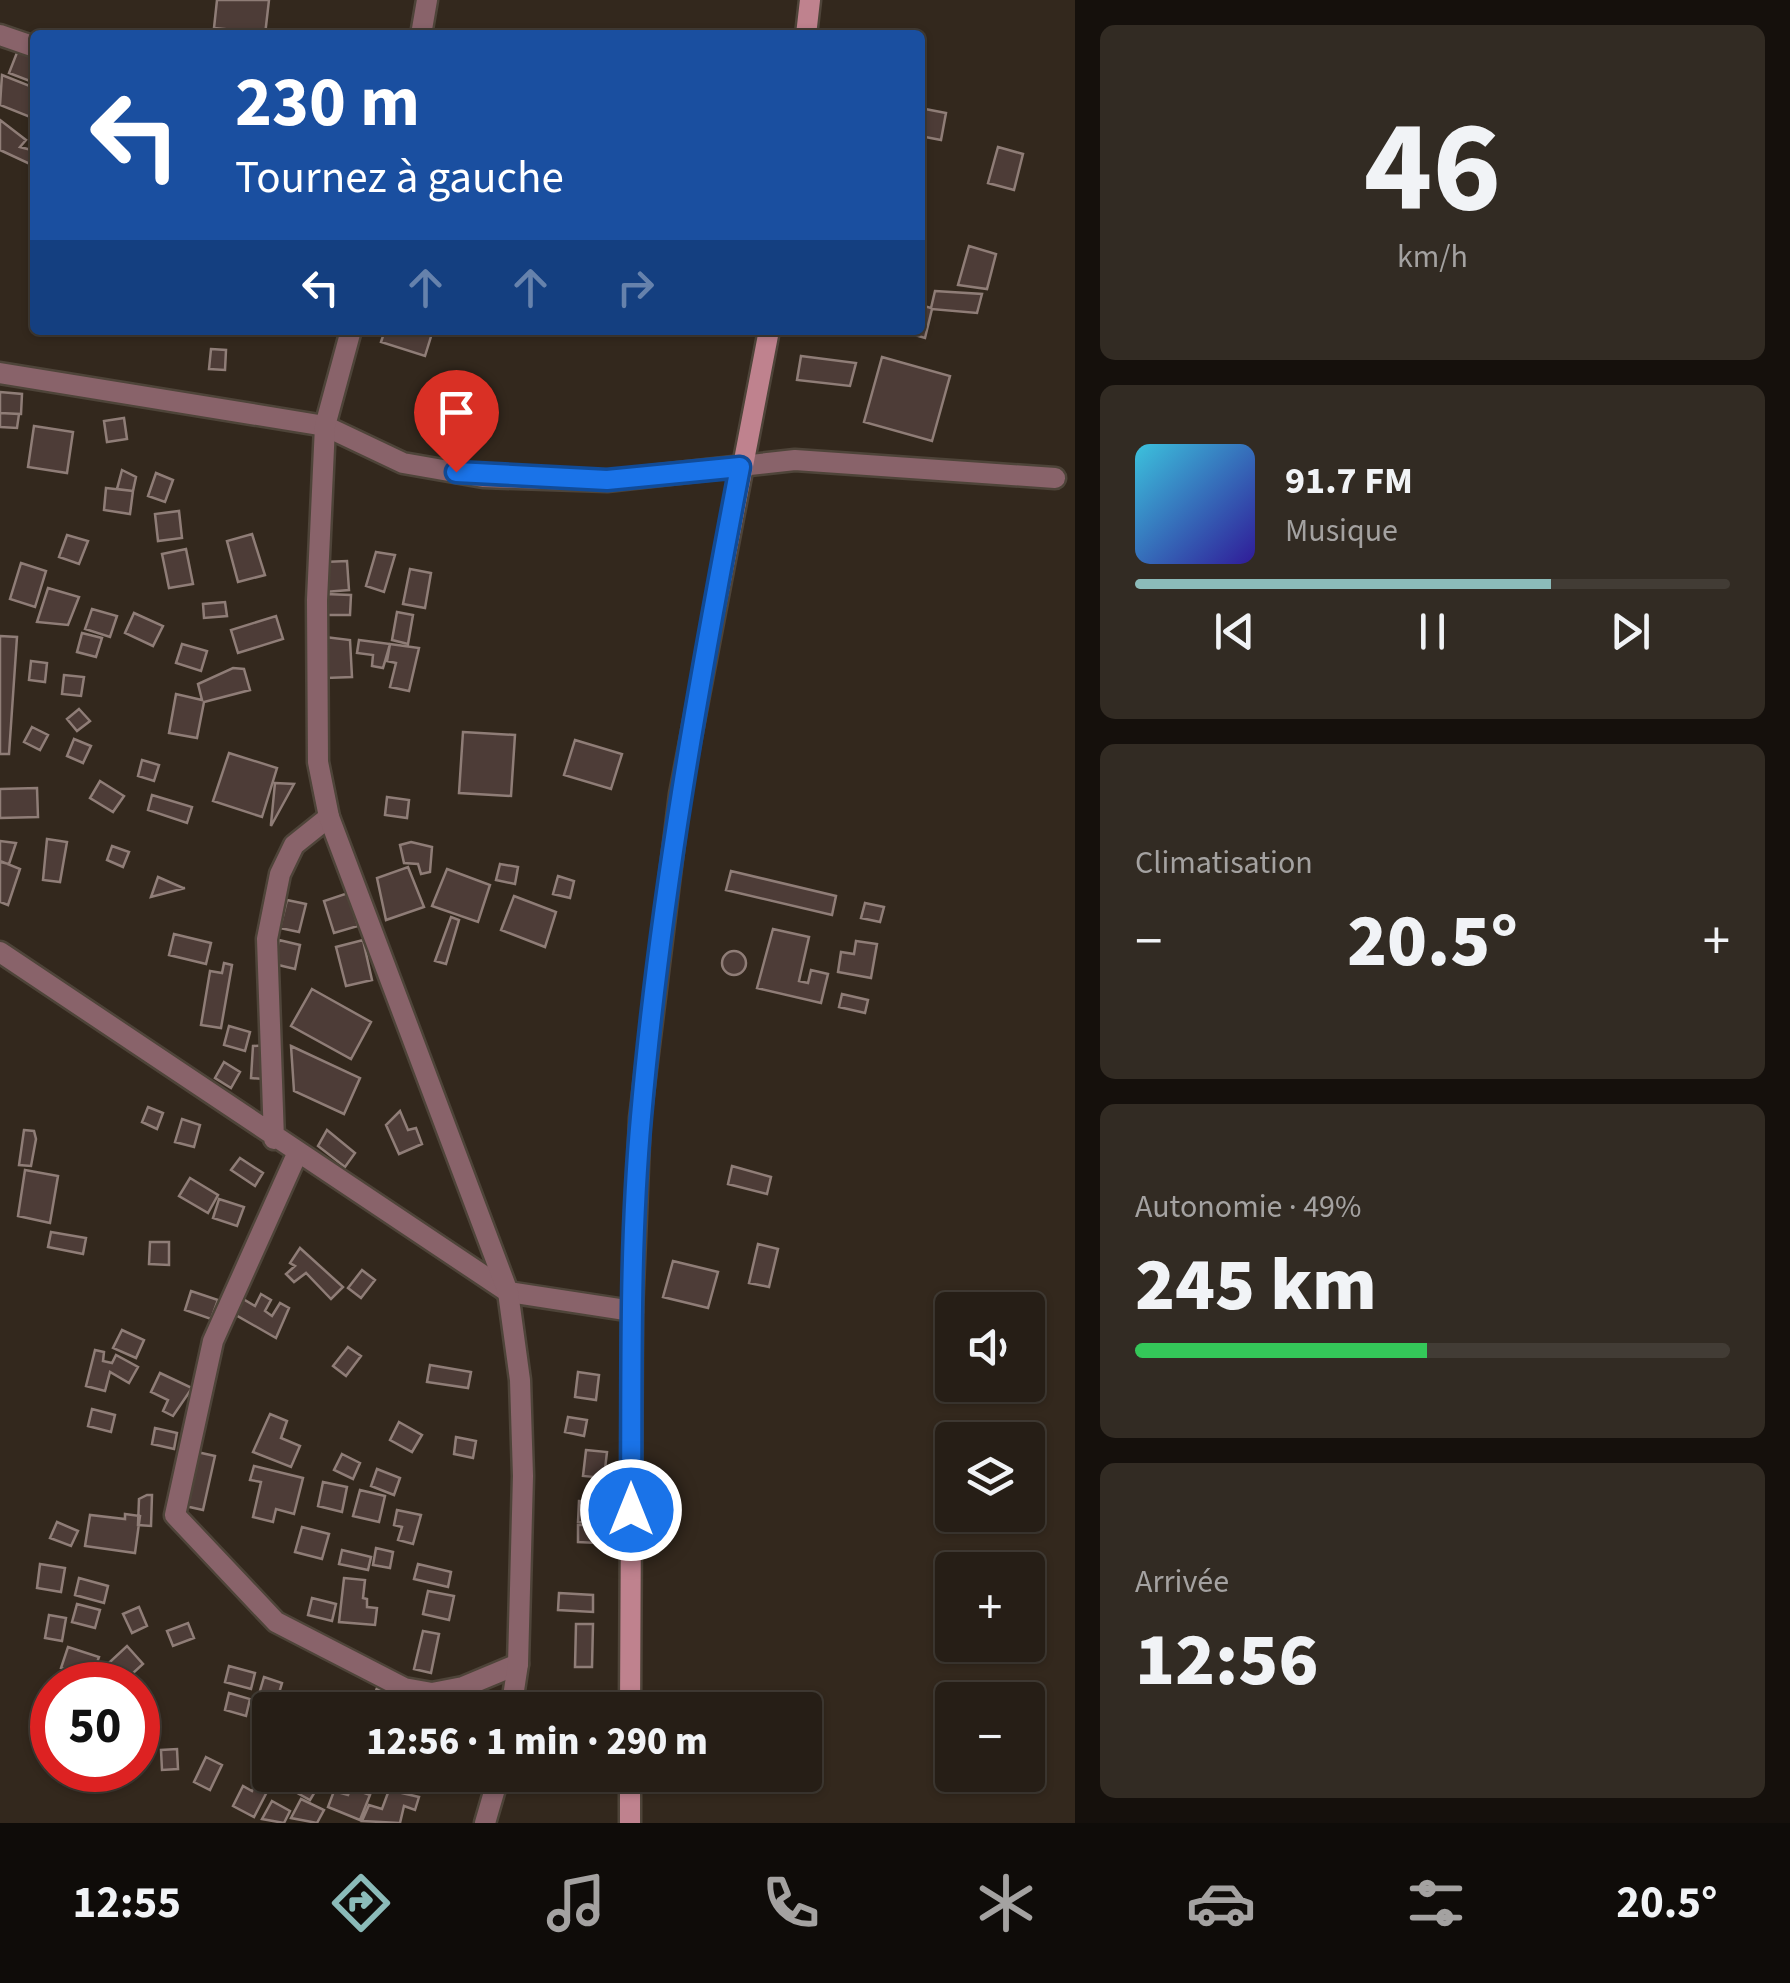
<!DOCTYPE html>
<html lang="fr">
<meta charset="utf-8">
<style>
body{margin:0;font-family:"Source Sans 3",sans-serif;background:#322b23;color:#f1f3f6;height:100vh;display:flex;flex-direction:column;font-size:38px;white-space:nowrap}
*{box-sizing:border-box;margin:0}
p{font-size:32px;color:#a4a2a1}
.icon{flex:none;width:55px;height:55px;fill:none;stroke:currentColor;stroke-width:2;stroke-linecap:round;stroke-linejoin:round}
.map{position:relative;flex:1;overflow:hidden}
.side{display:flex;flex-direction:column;gap:25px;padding:25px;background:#15100c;width:715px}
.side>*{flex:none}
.hud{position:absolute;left:30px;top:30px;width:895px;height:305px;border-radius:10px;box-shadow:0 2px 8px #0004,0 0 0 2px #423c35;background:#1a4fa0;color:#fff;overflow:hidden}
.fabs{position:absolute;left:935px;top:1292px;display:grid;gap:20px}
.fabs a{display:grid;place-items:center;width:110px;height:110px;border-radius:10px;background:#261e16;box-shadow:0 2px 8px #0004,0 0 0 2px #423c35;font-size:50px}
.speed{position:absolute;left:30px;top:1662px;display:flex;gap:20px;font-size:50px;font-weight:700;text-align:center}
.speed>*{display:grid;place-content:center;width:130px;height:130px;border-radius:50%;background:#261e16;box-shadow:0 2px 8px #0004,0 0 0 2px #423c35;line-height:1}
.speed .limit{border:15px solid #d22;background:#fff;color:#111}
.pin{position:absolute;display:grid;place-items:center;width:85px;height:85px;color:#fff;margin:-102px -42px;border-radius:50% 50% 50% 0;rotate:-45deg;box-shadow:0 0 10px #0007}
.pin .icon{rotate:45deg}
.me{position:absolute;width:110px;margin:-55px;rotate:0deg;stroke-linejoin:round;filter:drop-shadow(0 0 8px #0008)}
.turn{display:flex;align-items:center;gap:35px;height:210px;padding:0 40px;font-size:45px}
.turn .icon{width:130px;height:130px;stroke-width:2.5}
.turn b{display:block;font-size:70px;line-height:85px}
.lanes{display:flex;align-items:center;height:95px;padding:0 40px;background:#0003;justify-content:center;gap:50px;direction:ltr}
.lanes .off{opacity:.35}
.big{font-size:75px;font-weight:800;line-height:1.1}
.side .tile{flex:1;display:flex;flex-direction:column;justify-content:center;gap:15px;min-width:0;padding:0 35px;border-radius:15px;background:#322b23}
.side .dial{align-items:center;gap:0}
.dial b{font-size:130px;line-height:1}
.song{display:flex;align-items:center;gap:30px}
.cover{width:120px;height:120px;border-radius:15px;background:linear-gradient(135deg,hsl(190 70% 55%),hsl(250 70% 35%))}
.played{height:10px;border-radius:5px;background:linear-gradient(90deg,#8bbbb9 70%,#423c35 70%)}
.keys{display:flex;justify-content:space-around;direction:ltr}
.heat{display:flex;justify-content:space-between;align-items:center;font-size:55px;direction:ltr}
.charge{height:15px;border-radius:8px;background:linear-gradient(90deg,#34c759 49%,#423c35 0)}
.trip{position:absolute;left:252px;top:1692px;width:570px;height:100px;border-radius:10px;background:#261e16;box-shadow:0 2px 8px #0004,0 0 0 2px #423c35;font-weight:800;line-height:100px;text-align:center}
.tabs{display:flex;height:160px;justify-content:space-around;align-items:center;background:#0f0c09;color:#a4a2a1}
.tabs .icon{width:70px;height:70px}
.tabs .on{color:#8bbbb9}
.tabs b{font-size:45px;color:#f1f3f6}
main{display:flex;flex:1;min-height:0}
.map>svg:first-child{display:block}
.building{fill:#4d3c37;stroke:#8f7d77;stroke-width:2.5}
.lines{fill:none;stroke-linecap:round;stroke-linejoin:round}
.minor-casing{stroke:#4e4439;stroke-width:25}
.tertiary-casing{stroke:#4e4439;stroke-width:25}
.secondary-casing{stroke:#4e4439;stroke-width:25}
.minor{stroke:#89636a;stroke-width:20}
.tertiary{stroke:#89636a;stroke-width:20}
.secondary{stroke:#bf828e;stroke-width:20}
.route-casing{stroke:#114b97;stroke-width:25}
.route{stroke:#1a73e8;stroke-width:18}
</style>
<main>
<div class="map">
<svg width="1075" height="1823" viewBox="0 0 1075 1823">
<rect width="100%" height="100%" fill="#33281d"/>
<path class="building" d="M217,0h52l-4,35h-32v-5l-19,-2z
M18,50l17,6v27l-26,-10z
M2,75l33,13v31l-35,-14z
M920,108l26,5 -5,27 -21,-4z
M0,120l26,20 -6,7 15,4 -3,14 -32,-15z
M998,147l25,7 -9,36 -26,-7z
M969,246l27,8 -9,35 -29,-4z
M935,291l47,3 -5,19 -45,-4 -7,29 -24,-7 19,-1v-25l11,3z
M385,330h48l-8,26 -44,-14z
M211,349l15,1 -1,20 -16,-1z
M801,356l55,7 -6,23 -53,-6z
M882,357l68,19 -18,65 -68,-19z
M0,392l22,2 -1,20 -21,-1z
M0,413l19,1 -2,14 -17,-1z
M124,418l3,21 -20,3 -3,-21z
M34,426l39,6 -6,41 -39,-6z
M122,470l14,7 -3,14 -16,-2z
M156,473l17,7 -8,22 -17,-6z
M106,488l27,3 -3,23 -26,-4z
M179,511l3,27 -24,3 -3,-27z
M252,534l13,41 -27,7 -11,-41z
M67,535l21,6 -9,23 -20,-7z
M186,549l7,35 -24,4 -7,-34z
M376,552l19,3 -11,37 -18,-6z
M347,561l2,29 -24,2 -1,-30z
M21,563l25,8 -11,36 -25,-8z
M410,569l21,4 -6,35 -22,-4z
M48,588l31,9 -11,28 -31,-3z
M325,594l26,1 -1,20h-25z
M225,602l2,14 -23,2 -1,-14z
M92,609l25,7 -7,21 -25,-8z
M397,612l16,3 -5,29 -16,-4z
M134,613l29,13 -10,20 -28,-13z
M276,616l7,23 -45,14 -7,-23z
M82,633l20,5 -6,19 -19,-5z
M0,636l17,1 -8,117h-9z
M325,637l25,3 2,37 -26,1z
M359,640l31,4 -7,24 -11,-2 1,-11 -16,-2z
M182,644l25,7 -6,20 -25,-8z
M390,644l29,4 -10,43 -19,-4 6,-24 -9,-2z
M31,661l16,2 -2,19 -16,-2z
M233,668l11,1 6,21 -46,12 -7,36 -28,-5 7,-39 26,6 -4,-16z
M64,675l20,2 -3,19 -19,-2z
M79,709l11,12 -13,10 -10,-12z
M32,727l16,8 -8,15 -16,-8z
M463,732l52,3 -4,61 -52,-3z
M74,739l17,7 -8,17 -16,-7z
M575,740l47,14 -11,35 -47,-14z
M229,753l48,15 -15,49 -49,-16z
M142,760l17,5 -5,16 -16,-5z
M100,781l24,15 -11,16 -23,-14z
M275,783l19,1 -23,42v-2z
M37,788l1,29 -38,1v-29z
M152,795l40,12 -5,16 -39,-13z
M387,797l22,3 -2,18 -22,-3z
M47,839l20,3 -7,40 -17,-2z
M0,841l16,2 -7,21 -9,-2z
M411,842l21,5 -2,25 -9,2 -3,-10 -14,-1 -4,-18z
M112,846l17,6 -6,15 -16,-7z
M0,861l20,8 -12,36 -8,-3z
M500,864l18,3 -3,17 -19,-4z
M408,867l16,40 -38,13 -9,-42z
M447,869l43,16 -12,37 -46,-16z
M731,871l105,25 -4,19 -106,-25z
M558,876l16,5 -4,17 -17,-4z
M158,877l25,11h2l-34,9z
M348,893l10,33 -24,7 -10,-32z
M514,896l42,16 -11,35 -44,-17z
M287,900l19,4 -7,28 -19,-4z
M865,903l19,4 -4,15 -19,-4z
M451,917l8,3 -13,44 -11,-3z
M773,929l36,8 -10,44 9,2 3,-13 17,4 -7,29 -64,-15z
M174,934l37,9 -5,21 -37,-9z
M279,940l21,5 -5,24 -21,-5z
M363,940l9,40 -26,6 -10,-39z
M856,941l21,3 -6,34 -33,-6 3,-20 13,2z
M722 963a12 12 0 1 1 24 0a12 12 0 1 1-24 0Z
M224,963l8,2 -11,63 -20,-3 9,-54 12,2z
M312,989l59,33 -20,37 -60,-33z
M842,994l26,6 -3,13 -26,-6z
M229,1026l21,6 -5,19 -21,-6z
M269,1045l-5,34 -13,-1 2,-32z
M291,1046l69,32 -16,36 -50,-23z
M224,1062l16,10 -9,16 -16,-10z
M148,1107l15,6 -6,16 -15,-7z
M400,1111l8,19 8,-2 6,16 -23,10 -13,-29z
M182,1119l18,6 -6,22 -19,-5z
M24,1130l10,1 2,8 -5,27 -12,-1z
M327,1130l28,23 -10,14 -27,-21z
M240,1158l23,15 -8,13 -24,-16z
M732,1166l39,11 -4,17 -39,-10z
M25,1170l33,6 -8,47 -32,-7z
M190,1178l28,17 -10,18 -29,-17z
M219,1199l25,8 -7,19 -24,-8z
M51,1232l35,6 -3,16 -35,-7z
M150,1242h19v23l-20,-1z
M758,1244l20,5 -9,38 -20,-4z
M300,1248l43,39 -12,12 -25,-26 -12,9 -8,-8 9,-8 -5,-3z
M673,1261l45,11 -10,36 -45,-11z
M362,1270l13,10 -14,18 -13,-10z
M191,1291l27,9 -7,19 -26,-9z
M261,1294l10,6 -6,11 7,5 8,-13 9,5 -13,30 -42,-24 9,-15 12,7z
M122,1330l22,10 -8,18 -23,-10z
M348,1347l13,9 -15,20 -13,-10z
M95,1350l9,2 -1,9 9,2 4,-8 22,12 -9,16 -19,-11 -5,19 -19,-5z
M430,1365l41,7 -3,16 -41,-6z
M578,1372l21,3 -3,25 -21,-3z
M160,1373l32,15 -19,28 -10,-5 5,-11 -17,-8z
M92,1409l23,6 -4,17 -23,-6z
M270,1414l17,7 -6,17 19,8 -9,21 -38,-15z
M568,1417l19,3 -3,16 -19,-4z
M399,1422l23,13 -10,17 -22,-12z
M155,1428l22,5 -3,16 -22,-5z
M456,1437l20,4 -3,17 -19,-4z
M586,1450l21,2 -3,26 -21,-2z
M197,1452l18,4 -12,54 -18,-4z
M342,1454l18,9 -7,16 -19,-9z
M254,1466l49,12 -9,36 -18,-5 -3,13 -20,-5 8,-35 -11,-2z
M377,1469l23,9 -6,17 -23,-9z
M323,1482l24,5 -5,25 -24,-6z
M360,1490l25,6 -6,26 -26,-6z
M147,1495h5l-1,31 -13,-1 1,-26z
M579,1501l21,2 -1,20 -21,-1z
M397,1510l24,5 -8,29 -15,-4 4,-13 -8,-2z
M125,1514l15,2 -5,37 -50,-7 5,-31 35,4z
M57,1522l21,9 -7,15 -21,-8z
M578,1525h21l-1,18 -20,-1z
M302,1527l27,7 -7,25 -27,-7z
M376,1548l17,4 -3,16 -17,-3z
M342,1550l29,7 -3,13 -29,-6z
M40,1564l25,4 -4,24 -24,-4z
M418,1564l33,8 -3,15 -34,-8z
M79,1578l29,8 -4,17 -29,-8z
M344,1578l21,2 -2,18 4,1v8l10,1 -2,17 -36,-3z
M428,1591l26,5 -5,24 -26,-6z
M559,1593l34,2v17l-35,-2z
M312,1598l24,6 -4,17 -24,-6z
M77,1604l23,6 -5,18 -23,-6z
M139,1607l8,19 -15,7 -9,-19z
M49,1615l17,3 -4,23 -17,-3z
M188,1623l6,15 -21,8 -6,-15z
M576,1624h17l-1,43h-17z
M423,1631l16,3 -8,39 -17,-4z
M127,1646l16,18 -23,21h-11l-11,-12z
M68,1647l31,10 -8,22 -30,-11z
M229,1666l26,7 -4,16 -26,-7z
M264,1677l18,6 -5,17 -18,-6z
M377,1688l9,4 -3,8 11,4 -3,6h-35l8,-18 10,4z
M229,1693l21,6 -4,17 -21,-6z
M177,1749l1,20 -16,1 -1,-20z
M206,1757l16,8 -12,25 -16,-8z
M301,1775l18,10 -9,15 -18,-10z
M258,1779l13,5 -17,33 -21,-11 10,-20 9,5z
M351,1788l19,7 -10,25 -32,-13 6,-16 14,4z
M389,1790l30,7 -4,13 -11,-4 -4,17 -38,-2 7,-16 13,4z
M301,1799l23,11 -7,13 -26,-5z
M272,1801l18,10 -6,12 -22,-4z"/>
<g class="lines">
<g class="minor-casing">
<path id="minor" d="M0,35l35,12
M0,373l325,53 78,37 80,14 124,4 188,-21 260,18
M0,952l508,340 124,19
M274,1139l-7,-200 13,-65 14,-29 35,-28
M297,1154l-84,187 -38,174 101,107 128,66 28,5 31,-6 55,-23"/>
</g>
<g class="tertiary-casing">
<path id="tertiary" d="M421,35l6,-35
M351,330l-26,96 -8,174 1,162 11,55 179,475 12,88 3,96 -5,188 -7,46
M485,1823l14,-48"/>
</g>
<g class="secondary-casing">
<path id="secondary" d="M806,35l4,-35
M630,1710l2,-399 8,-193 40,-324 89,-464
M630,1823v-48"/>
</g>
<use href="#minor" class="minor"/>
<use href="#tertiary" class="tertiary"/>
<use href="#secondary" class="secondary"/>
</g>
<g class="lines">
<g class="route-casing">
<path id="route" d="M456,472l151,8 133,-13c-41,215 -80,432 -99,650 -12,131 -9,263 -10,393"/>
</g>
<use href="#route" class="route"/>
</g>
</svg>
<div class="fabs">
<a><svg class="icon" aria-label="sound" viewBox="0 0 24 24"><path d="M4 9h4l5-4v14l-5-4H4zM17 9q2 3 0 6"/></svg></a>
<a><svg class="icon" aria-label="layers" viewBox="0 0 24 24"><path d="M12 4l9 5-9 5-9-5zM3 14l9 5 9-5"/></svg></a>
<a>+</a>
<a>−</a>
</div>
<div class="speed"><div class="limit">50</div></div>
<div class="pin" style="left:456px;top:472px;background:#d93025"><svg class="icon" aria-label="arrive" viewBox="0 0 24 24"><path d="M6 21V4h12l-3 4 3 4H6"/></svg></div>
<svg class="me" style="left:631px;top:1510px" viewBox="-20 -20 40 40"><circle r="17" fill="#1a73e8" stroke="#fff" stroke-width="3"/><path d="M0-11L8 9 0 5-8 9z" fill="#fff"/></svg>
<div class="trip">12:56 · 1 min · 290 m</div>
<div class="hud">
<div class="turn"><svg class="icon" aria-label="left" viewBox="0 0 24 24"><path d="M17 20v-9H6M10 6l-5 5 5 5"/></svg><div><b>230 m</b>Tournez à gauche</div></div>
<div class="lanes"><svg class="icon" aria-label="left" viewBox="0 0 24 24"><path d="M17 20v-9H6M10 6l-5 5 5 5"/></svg><svg class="icon off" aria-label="ahead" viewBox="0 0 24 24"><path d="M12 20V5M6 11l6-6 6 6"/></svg><svg class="icon off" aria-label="ahead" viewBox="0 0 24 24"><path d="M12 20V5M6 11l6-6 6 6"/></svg><svg class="icon off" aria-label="right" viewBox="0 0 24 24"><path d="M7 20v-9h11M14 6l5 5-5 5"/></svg></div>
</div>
</div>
<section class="side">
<div class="tile dial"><b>46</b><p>km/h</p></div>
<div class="tile">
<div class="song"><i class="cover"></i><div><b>91.7 FM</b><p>Musique</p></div></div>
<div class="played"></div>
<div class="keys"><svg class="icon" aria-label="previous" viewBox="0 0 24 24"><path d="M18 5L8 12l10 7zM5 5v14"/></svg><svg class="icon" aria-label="pause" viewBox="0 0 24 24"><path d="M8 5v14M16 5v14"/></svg><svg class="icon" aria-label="next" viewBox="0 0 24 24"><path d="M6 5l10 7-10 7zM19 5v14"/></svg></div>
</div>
<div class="tile"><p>Climatisation</p>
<div class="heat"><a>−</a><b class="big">20.5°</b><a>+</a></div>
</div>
<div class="tile"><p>Autonomie · 49%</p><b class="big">245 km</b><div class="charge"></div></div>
<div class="tile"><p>Arrivée</p><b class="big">12:56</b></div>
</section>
</main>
<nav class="tabs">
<b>12:55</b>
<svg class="icon on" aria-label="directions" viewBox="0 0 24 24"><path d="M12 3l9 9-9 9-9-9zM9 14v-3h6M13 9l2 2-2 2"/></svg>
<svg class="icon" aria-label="music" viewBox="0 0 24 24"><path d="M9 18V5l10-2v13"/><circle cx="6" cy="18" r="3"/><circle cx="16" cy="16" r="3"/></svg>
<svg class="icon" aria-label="phone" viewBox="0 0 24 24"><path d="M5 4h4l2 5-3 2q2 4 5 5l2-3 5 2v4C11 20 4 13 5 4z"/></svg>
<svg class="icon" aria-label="climate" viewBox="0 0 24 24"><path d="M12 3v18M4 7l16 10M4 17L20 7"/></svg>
<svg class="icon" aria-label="car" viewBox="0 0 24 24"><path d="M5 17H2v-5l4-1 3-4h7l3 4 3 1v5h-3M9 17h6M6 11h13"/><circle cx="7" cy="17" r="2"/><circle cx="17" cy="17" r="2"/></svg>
<svg class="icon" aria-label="filters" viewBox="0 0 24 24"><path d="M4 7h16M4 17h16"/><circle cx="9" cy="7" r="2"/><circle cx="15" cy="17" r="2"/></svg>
<b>20.5°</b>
</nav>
